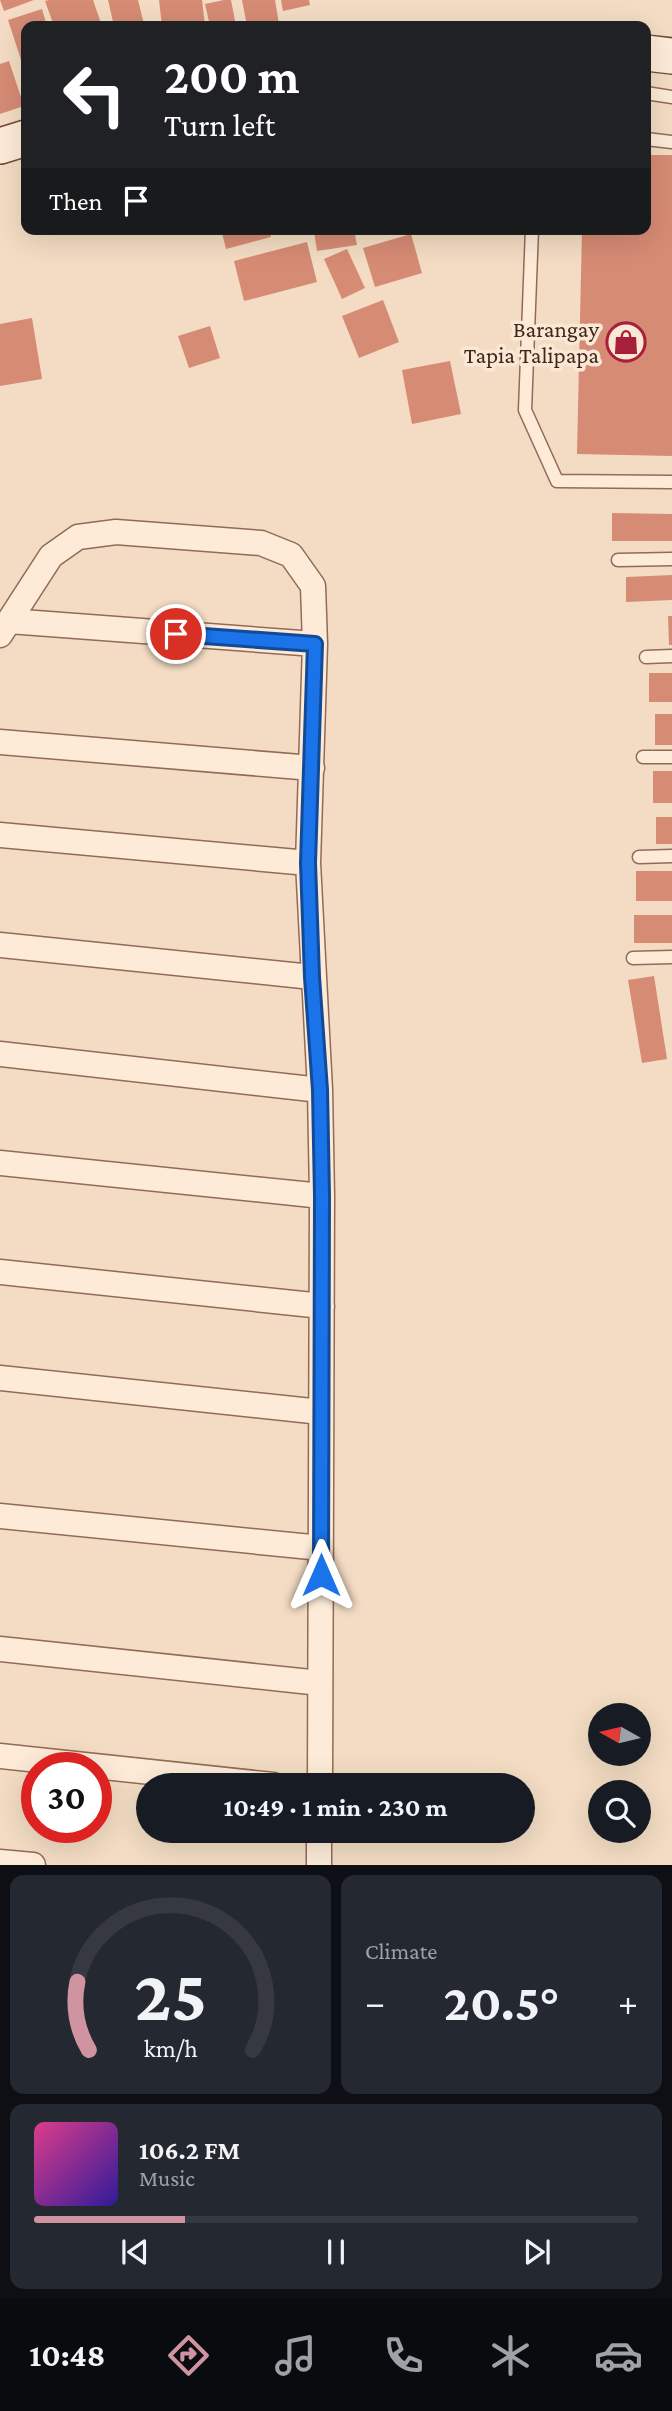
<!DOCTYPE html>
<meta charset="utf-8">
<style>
body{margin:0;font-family:"Crimson Pro",serif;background:#242831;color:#f1f3f6;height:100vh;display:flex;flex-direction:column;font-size:26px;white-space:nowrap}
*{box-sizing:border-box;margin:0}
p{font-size:23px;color:#9ea1a6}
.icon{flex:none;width:38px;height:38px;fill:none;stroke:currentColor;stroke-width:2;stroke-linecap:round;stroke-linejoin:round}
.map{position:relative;height:1865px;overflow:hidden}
.drawer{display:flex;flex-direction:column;gap:10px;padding:10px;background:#0d0f14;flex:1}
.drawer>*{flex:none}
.banner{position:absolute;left:21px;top:21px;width:630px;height:214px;border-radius:14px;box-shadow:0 7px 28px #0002;background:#202124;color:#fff;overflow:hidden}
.needle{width:46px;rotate:278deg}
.tools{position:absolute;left:588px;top:1703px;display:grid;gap:14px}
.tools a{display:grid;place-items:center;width:63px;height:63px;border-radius:50%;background:#171b24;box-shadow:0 7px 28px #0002;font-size:35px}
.speed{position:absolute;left:21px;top:1752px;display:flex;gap:14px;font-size:35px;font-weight:700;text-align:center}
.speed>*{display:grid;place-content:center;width:91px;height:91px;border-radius:50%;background:#171b24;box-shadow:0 7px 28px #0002;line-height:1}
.speed .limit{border:10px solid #d22;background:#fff;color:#111}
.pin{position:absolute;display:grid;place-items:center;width:60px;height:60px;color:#fff;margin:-30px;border:4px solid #fff;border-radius:50%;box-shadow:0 2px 7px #0007}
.me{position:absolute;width:77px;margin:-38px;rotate:0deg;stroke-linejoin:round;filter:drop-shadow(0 0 5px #0008)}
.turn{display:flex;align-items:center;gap:24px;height:147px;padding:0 28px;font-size:32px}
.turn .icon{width:91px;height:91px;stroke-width:2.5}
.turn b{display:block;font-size:49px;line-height:60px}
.then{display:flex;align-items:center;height:66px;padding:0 28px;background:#0003;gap:14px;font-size:26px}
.big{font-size:52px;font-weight:700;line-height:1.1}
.drawer .card{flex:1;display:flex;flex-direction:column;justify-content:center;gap:10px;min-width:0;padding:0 24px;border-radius:14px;background:#242831}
.drawer .dial{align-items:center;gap:0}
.dial svg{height:182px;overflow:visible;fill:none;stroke:#363941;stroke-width:7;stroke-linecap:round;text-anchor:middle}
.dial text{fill:#f1f3f6;stroke:none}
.song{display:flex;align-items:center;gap:21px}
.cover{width:84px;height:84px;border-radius:10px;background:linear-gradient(135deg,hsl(330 70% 55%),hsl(250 70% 35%))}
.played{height:7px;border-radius:4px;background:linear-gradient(90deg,#d094a1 25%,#363941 25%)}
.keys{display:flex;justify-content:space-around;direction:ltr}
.heat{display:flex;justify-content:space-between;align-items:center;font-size:38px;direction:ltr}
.drawer .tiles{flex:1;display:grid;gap:10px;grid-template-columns:1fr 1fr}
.card:last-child{grid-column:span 2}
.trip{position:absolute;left:136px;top:1773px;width:399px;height:70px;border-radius:35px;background:#171b24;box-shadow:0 7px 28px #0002;font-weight:700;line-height:70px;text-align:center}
.tab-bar{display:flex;height:112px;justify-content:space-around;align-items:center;background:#090b0e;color:#9ea1a6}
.tab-bar .icon{width:49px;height:49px}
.tab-bar .active{color:#d094a1}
.tab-bar b{font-size:32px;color:#f1f3f6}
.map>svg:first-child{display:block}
.building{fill:#d68b74}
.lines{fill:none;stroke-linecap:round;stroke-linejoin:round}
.lane-casing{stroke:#916b57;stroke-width:15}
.street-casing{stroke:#916b57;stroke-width:27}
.secondary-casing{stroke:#724c3a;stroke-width:38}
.lane{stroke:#fdebd8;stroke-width:12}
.street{stroke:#fdebd8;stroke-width:24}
.secondary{stroke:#fdebd8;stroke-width:35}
.route-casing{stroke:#114b97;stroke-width:18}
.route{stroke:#1a73e8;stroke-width:12}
.labels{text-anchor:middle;stroke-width:7;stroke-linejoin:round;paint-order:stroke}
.poi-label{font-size:23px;fill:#3f271d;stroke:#fae8d4;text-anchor:end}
</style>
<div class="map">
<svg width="672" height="1865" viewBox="0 0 672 1865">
<rect width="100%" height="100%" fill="#f3dcc3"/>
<path class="building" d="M0,0h34l-30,11z
M49,0h44l9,26h-48l-9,-25z
M108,0h30l6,24 -30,2z
M159,0h43l3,25 -43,1z
M224,0h7l5,26h-26l-5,-22z
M242,0h33l4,24 -32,2z
M281,0h28l1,5 -27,6z
M42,9l5,17h-21v42l-2,1 -16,-49z
M9,61l15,45 -24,8v-50z
M646,155h26v301l-95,-2 5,-225h64z
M221,229h48l2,8 -45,12z
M325,229h29l3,16 -40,6 -3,-20z
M411,234l11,39 -47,14 -12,-39z
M307,242l10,40 -73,19 -10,-40z
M347,249l18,39 -23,11 -18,-40z
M383,300l16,42 -40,16 -17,-42z
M32,318l10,61 -42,7v-62z
M210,326l10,32 -31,10 -11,-32z
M450,361l11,53 -49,10 -10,-54z
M612,513l60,1v27h-60z
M672,575v25l-46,2v-25z
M668,616h4v29h-3z
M649,673h23v29h-23z
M655,714h17v31h-17z
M653,771h19v32h-19z
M656,817h16v27h-16z
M636,871h36v30h-36z
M634,915h38v28h-38z
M654,976l13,83 -25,4 -14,-83z"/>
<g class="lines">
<g class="lane-casing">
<path id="lane" d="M646,93l26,4
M646,139l26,3
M532,229l-7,181 32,71 115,1
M618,560l54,-1
M646,657l26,-1
M643,757h29
M639,857l33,-1
M633,958l39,-1"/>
</g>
<g class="street-casing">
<path id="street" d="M9,621l306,23
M0,635l51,-79 27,-19 38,-5 145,11 30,12 22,31 2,58 -7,219 12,227 2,106 -2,589
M0,742l312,26
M0,835l308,28
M0,945l312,32
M0,1054l320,36
M0,1163l322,33
M0,1272l322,34
M0,1378l321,34
M0,1516l321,32
M0,1649l320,34
M0,1756l273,29
M0,1862l33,3
M319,1865v-35"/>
</g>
<g class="secondary-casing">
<path id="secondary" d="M646,53l26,3
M0,146l26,-8"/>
</g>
<use href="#lane" class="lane"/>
<use href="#street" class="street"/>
<use href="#secondary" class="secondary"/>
</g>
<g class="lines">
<g class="route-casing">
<path id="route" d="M176,634l139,10 -7,219 4,114 8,113 2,106 -1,379"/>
</g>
<use href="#route" class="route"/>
</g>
<defs>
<g id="shop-ring" transform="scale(2.0125)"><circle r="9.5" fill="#fae8d4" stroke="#a71f3a" stroke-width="1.5"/><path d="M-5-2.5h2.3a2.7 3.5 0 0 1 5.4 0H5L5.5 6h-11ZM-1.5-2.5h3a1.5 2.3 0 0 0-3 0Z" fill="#a71f3a"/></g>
</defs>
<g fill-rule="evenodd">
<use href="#shop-ring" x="626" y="342"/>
</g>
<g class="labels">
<g class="poi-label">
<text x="599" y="337">Barangay<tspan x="599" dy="26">Tapia Talipapa</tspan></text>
</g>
</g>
</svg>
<div class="tools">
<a><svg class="needle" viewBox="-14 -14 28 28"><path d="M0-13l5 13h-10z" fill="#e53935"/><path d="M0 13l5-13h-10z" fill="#9ea1a6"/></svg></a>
<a><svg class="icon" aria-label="search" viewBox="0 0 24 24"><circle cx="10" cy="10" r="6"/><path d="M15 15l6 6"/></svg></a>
</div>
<div class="speed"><div class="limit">30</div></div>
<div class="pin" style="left:176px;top:634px;background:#d93025"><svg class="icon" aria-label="arrive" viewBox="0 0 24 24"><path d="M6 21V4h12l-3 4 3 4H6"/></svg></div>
<svg class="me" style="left:321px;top:1575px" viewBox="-20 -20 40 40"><path d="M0-17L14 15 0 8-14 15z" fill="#1a73e8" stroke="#fff" stroke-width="4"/></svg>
<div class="trip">10:49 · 1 min · 230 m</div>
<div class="banner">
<div class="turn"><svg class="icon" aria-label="left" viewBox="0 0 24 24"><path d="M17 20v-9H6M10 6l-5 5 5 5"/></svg><div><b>200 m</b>Turn left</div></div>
<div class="then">Then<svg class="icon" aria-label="arrive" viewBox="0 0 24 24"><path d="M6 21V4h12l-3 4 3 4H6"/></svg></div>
</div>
</div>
<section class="drawer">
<div class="tiles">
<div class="card dial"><svg viewBox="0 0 100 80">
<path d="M14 69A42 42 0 1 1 86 69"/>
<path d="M14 69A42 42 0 0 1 9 39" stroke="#d094a1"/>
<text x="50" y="56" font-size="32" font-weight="700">25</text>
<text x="50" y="72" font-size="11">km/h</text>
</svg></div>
<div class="card"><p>Climate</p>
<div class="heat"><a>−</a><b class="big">20.5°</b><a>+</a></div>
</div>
<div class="card">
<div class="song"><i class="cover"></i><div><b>106.2 FM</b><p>Music</p></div></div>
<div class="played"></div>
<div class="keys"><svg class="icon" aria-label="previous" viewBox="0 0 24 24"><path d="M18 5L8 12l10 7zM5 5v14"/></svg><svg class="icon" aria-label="pause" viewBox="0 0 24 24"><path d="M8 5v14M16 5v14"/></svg><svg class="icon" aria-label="next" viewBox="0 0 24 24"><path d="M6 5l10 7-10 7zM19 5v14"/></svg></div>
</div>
</div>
</section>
<nav class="tab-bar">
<b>10:48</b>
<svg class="icon active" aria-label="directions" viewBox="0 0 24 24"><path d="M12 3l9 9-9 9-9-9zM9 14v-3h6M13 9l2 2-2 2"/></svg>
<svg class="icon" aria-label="music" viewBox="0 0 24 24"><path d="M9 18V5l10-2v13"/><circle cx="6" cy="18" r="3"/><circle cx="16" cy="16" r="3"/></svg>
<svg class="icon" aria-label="phone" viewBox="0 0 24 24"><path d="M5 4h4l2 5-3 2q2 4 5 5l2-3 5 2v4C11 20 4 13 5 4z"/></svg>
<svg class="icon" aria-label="climate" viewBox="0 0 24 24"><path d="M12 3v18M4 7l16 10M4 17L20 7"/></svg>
<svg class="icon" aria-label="car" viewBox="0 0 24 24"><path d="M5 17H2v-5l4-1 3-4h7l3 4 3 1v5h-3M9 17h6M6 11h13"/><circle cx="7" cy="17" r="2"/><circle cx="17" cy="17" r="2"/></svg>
</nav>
